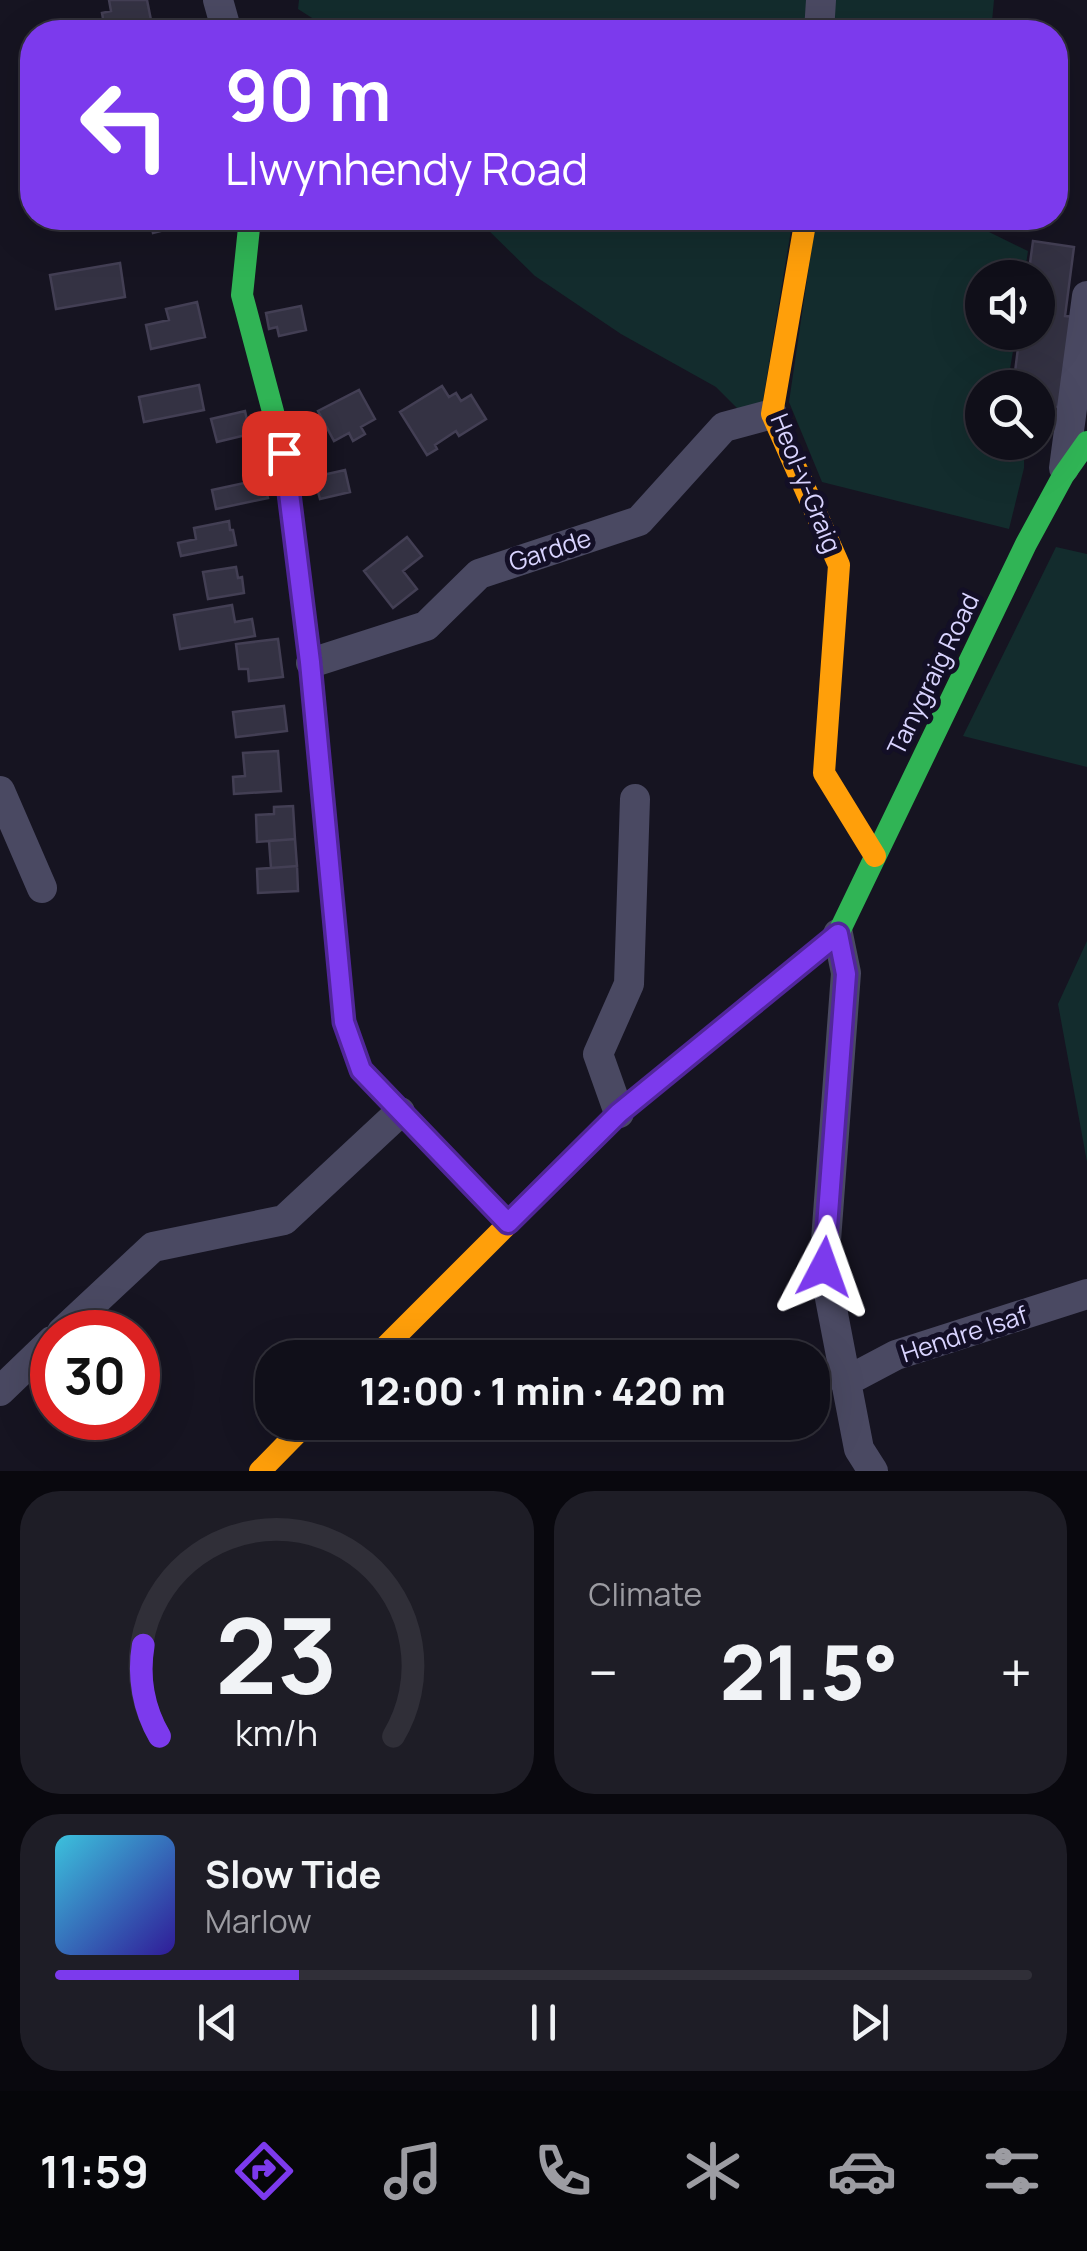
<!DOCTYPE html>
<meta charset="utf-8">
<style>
body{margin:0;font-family:Manrope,sans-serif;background:#1e1d26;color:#f1f3f6;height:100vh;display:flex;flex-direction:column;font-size:38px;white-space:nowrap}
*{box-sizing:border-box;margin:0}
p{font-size:32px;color:#9c9ca2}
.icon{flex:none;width:55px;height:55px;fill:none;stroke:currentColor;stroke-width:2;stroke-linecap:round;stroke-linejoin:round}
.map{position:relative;height:1471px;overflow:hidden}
.side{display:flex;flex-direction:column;gap:20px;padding:20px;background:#09080e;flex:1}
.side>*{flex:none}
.top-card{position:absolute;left:20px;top:20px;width:1048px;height:210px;border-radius:40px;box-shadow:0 10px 40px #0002,0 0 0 2px #302f38;background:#7c3aed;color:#fff;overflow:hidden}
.tools{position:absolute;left:965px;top:260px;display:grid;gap:20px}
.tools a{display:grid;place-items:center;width:90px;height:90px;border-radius:50%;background:#100f19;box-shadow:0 10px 40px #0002,0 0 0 2px #302f38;font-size:50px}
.speed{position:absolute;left:30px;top:1310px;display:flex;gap:20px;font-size:50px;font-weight:700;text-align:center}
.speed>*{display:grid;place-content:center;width:130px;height:130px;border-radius:50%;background:#100f19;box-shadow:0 10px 40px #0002,0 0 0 2px #302f38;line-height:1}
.speed .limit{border:15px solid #d22;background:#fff;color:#111}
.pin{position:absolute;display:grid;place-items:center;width:85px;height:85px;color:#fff;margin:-42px;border-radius:20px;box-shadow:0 5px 15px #0006}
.me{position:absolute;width:110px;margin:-55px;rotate:4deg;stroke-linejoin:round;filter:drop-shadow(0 0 8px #0008)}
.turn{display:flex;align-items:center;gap:35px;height:210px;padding:0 40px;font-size:45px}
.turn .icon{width:130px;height:130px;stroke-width:2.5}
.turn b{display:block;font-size:70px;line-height:85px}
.big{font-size:75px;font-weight:800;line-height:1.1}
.side .widget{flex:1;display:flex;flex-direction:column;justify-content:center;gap:15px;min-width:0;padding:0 35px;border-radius:40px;background:#1e1d26}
.side .dial{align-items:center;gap:0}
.dial svg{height:260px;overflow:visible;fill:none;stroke:#302f38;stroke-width:7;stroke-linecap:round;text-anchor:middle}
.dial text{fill:#f1f3f6;stroke:none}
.song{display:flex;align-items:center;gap:30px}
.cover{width:120px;height:120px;border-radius:15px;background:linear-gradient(135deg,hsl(190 70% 55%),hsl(250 70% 35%))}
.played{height:10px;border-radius:5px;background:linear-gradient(90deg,#7c3aed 25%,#302f38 25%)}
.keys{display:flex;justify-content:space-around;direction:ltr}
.heat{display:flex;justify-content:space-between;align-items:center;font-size:55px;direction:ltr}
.side .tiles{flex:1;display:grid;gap:20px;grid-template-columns:1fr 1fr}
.widget:last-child{grid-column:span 2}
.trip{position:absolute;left:255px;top:1340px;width:575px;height:100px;border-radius:40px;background:#100f19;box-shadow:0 10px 40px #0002,0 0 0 2px #302f38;font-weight:800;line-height:100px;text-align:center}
.tabs{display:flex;height:160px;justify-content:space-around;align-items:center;background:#06060a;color:#9c9ca2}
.tabs .icon{width:70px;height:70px}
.tabs .selected{color:#7c3aed}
.tabs b{font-size:45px;color:#f1f3f6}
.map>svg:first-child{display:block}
.green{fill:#132c2d}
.building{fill:#343243;stroke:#433f54;stroke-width:2.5}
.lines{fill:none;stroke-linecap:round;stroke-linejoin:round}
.street{stroke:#4a4962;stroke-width:30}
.fast{stroke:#30b455;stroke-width:22}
.slow{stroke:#ff9f0a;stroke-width:22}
.route-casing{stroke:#51269a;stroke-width:25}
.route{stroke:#7c3aed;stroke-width:18}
.labels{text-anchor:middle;stroke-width:10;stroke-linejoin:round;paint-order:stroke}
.street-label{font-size:25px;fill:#d9d4ff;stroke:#130f26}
</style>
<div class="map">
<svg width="1087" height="1471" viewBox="0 0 1087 1471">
<rect width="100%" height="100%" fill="#161421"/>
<path class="green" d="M299,0h510l-2,32h-473l-36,-23z
M833,0h161l-3,32h-160z
M476,218h317l-31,188 -19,8 -27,-27 -95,-53 -86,-58z
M816,218h170l3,14 39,19 -4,26 -42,1v54l34,1 -9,54 -25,1v54l42,1v25l-15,61 -187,-47 -33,-80z
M1056,547l31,7v213l-124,-31z
M1087,941v221l-29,-158z"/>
<path class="building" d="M109,0h38l4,20 -46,10 -3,-17 9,-2z
M149,218h33l2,7 -31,8z
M1033,241l41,6 -9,69 11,1 -13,91 -25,-4v-16h-25l7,-56h18v-54h-10z
M120,263l5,34 -69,12 -6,-34z
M197,302l8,35 -54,12 -5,-24 23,-5 -3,-11z
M301,306l5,24 -27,6 -2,-9 -8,2 -3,-16z
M199,385l5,25 -60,12 -5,-25z
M442,386l7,11 7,-4 5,8 10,-6 15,24 -27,17 -3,-5 -21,14 2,4 -10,6 -27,-43z
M359,390l16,29 -14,8 4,7 -12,7 -4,-8 -15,8 -16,-30z
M245,411l5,23 -33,8 -6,-23z
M345,470l5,22 -30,7 -6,-22z
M263,479l5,19 -52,11 -4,-19z
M229,521l1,9h3l3,15 -55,11 -3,-13 18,-4 -2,-11z
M407,537l15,19 -19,15 14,18 -24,19 -29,-37z
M236,567l2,11 4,-1 2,16 -36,6 -5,-27z
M232,605l3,17 17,-3 3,17 -75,13 -6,-34z
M278,639l5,38 -34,4 -1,-12h-9l-3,-25z
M284,706l3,25 -51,6 -3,-25z
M278,751l3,40 -47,3 -1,-17 12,-1 -2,-23z
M293,806l2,33 -38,3 -1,-27 18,-1v-7z
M295,839l2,27 -26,2 -2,-27z
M297,866l1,25 -40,2 -1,-24z"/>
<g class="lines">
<path class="street" d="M218,0l9,32
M819,32l2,-32
M1064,468l23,-172
M311,663l115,-37 53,-52 160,-53 85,-94 48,-13
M0,791l42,97
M838,934l8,39 -22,294 35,182 14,22
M619,1113l-21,-59 31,-70 6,-185
M62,1332l91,-85 131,-27 116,-108
M845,1382l51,-27 191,-61
M0,1391l52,-50"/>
<path class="fast" d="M250,218l-8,77 42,158 27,210 33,359 17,48 148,153
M721,1030l117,-96 188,-390 37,-68 24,-34"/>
<path class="slow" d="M806,218l-34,196 67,151 -15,208 51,83
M374,1358l245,-245 102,-83
M260,1471l48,-49"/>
</g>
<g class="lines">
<g class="route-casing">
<path id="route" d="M284,453l26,209 34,360 17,48 147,153 111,-110 219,-179 8,40 -22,293"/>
</g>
<use href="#route" class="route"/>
</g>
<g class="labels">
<g class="street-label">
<text transform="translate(806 483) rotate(68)" y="9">Heol-y-Graig</text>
<text transform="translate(550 550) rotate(-18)" y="9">Gardde</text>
<text transform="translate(933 674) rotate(-64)" y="9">Tanygraig Road</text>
<text transform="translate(964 1334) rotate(-18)" y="9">Hendre Isaf</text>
</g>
</g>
</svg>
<div class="tools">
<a><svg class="icon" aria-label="sound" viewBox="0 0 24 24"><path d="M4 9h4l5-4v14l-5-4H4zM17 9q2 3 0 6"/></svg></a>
<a><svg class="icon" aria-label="search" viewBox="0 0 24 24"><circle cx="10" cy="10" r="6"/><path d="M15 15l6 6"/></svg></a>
</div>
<div class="speed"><div class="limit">30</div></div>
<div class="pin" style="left:284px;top:453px;background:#d93025"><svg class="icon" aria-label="arrive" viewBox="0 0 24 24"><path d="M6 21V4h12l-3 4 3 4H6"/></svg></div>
<svg class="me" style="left:824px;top:1267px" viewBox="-20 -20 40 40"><path d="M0-17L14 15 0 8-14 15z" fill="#7c3aed" stroke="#fff" stroke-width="4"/></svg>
<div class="trip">12:00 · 1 min · 420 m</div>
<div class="top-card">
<div class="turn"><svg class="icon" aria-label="left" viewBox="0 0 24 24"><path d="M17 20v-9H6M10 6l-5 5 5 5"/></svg><div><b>90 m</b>Llwynhendy Road</div></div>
</div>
</div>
<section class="side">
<div class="tiles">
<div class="widget dial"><svg viewBox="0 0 100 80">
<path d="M14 69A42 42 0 1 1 86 69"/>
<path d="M14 69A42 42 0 0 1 9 41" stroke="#7c3aed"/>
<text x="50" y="56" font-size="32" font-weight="700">23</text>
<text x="50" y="72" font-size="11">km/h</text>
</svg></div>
<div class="widget"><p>Climate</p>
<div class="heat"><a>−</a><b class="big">21.5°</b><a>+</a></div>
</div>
<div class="widget">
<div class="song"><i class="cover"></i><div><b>Slow Tide</b><p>Marlow</p></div></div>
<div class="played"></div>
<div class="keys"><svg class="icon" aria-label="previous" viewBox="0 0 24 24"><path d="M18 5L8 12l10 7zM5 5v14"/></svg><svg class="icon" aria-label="pause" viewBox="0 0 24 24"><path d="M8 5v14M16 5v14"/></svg><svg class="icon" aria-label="next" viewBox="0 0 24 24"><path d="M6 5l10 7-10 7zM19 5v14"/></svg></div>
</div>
</div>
</section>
<nav class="tabs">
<b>11:59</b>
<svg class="icon selected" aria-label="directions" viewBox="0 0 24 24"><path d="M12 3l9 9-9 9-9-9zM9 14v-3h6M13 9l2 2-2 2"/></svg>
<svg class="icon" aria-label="music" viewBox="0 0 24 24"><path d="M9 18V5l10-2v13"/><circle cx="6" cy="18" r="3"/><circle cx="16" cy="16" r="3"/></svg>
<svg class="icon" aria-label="phone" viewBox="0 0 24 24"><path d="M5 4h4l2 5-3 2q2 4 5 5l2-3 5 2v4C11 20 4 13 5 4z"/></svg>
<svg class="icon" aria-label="climate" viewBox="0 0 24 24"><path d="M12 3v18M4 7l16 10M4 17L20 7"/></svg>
<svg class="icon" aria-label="car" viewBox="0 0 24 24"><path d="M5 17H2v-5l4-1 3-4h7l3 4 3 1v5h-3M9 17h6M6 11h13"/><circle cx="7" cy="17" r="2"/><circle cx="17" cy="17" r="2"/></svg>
<svg class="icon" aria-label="filters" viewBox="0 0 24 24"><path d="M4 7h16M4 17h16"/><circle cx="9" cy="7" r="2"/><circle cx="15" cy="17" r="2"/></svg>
</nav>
